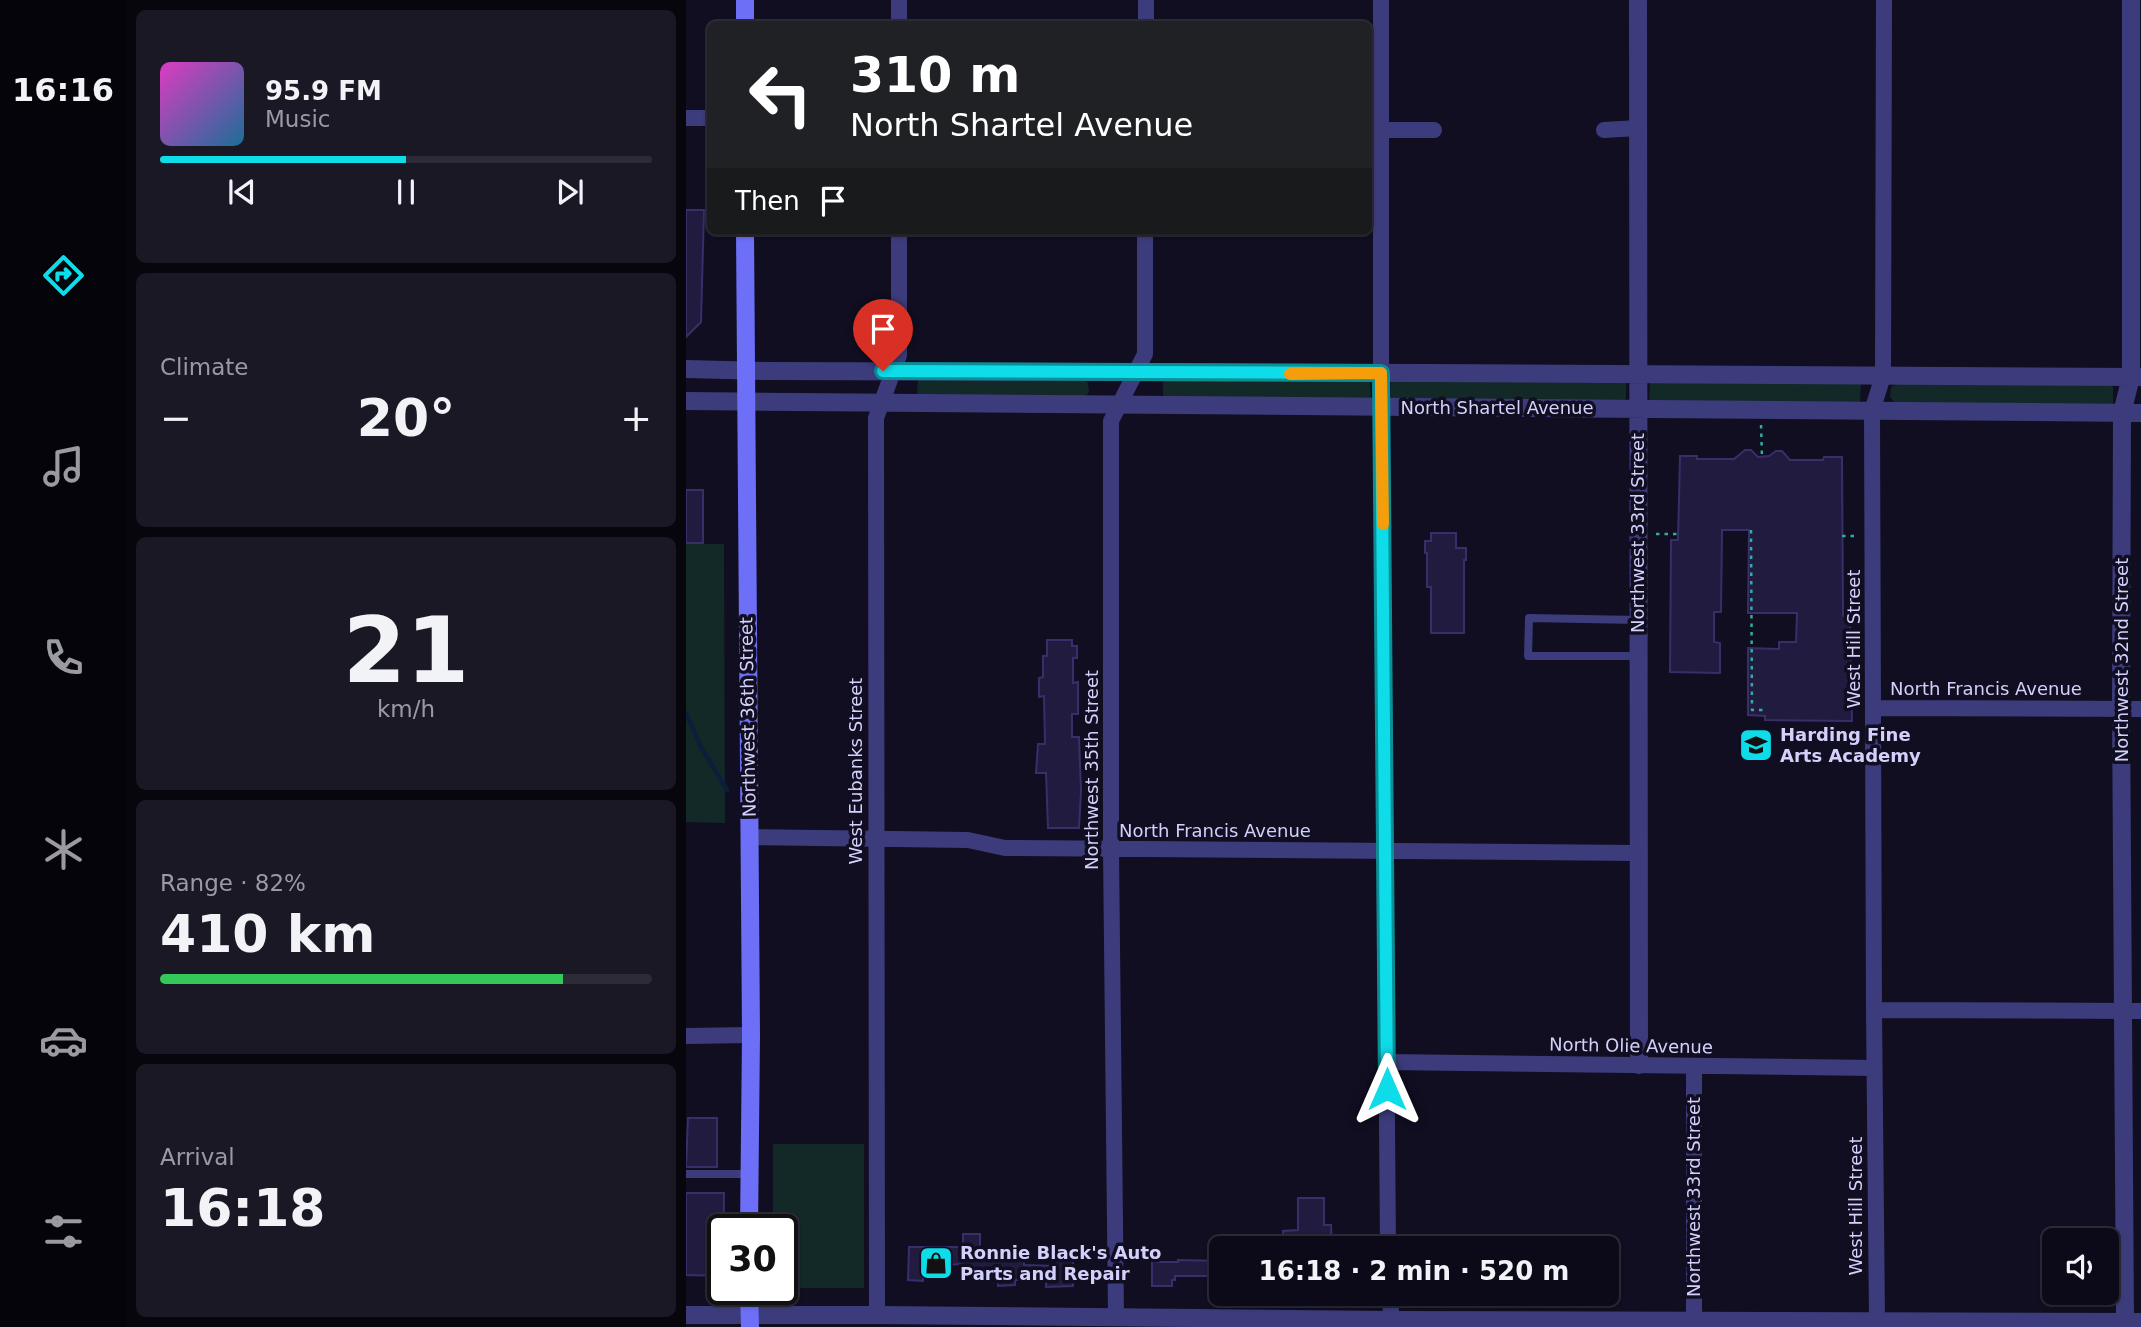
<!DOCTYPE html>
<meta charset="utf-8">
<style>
body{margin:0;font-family:"DejaVu Sans",sans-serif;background:#1a1825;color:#f1f3f6;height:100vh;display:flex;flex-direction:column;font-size:26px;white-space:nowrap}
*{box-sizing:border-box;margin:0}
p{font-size:23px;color:#9a9aa2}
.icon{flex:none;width:38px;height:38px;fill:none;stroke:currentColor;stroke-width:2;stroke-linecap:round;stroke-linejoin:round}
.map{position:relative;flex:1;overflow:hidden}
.side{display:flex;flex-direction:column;gap:10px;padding:10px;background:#07060d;width:560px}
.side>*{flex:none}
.hud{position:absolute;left:21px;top:21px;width:665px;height:214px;border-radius:10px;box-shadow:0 2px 5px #0004,0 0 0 2px #2c2b37;background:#202124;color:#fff;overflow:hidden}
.fabs{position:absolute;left:1356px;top:1228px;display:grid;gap:14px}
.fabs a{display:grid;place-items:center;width:77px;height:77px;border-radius:10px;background:#0c0a18;box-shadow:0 2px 5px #0004,0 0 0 2px #2c2b37;font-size:35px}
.speed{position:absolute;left:21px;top:1214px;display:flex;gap:14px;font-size:35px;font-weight:700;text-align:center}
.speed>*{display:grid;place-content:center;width:91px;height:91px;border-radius:50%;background:#0c0a18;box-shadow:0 2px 5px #0004,0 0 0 2px #2c2b37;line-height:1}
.speed .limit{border:4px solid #111;border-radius:10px;background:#fff;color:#111}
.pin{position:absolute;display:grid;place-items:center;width:60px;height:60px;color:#fff;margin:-72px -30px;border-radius:50% 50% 50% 0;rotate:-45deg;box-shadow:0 0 7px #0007}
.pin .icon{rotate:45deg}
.me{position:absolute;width:77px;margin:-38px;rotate:0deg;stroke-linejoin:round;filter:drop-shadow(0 0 5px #0008)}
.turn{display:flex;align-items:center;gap:24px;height:147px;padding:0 28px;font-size:32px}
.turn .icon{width:91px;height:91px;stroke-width:2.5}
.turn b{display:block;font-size:49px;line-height:60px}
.then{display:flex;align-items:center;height:66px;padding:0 28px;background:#0003;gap:14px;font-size:26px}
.big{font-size:52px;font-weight:800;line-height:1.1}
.side .tile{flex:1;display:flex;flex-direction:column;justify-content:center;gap:10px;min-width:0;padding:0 24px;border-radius:10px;background:#1a1825}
.side .dial{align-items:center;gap:0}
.dial b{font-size:91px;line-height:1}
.song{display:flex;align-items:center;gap:21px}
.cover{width:84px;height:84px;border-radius:10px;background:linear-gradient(135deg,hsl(310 70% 55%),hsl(200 70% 35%))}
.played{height:7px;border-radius:4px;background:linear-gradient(90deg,#0fdce9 50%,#2c2b37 50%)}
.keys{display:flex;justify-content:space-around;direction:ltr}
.heat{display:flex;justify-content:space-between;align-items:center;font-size:38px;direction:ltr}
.charge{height:10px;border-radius:5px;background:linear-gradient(90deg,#34c759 82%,#2c2b37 0)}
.trip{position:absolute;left:523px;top:1236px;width:410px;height:70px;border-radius:10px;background:#0c0a18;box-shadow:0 2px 5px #0004,0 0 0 2px #2c2b37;font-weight:800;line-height:70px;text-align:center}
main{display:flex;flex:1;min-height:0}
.menu{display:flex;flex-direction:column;width:126px;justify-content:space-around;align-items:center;background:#05040a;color:#9a9aa2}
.menu .icon{width:49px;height:49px}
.menu .active{color:#0fdce9}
.menu b{font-size:32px;color:#f1f3f6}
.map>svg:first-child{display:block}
.green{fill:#122927}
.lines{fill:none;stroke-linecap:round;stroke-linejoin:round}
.stream{stroke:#0c1f3a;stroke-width:4.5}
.building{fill:#211b3f;stroke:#382f6a;stroke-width:2}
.path{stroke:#35aa9f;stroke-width:2.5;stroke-dasharray:3.5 5;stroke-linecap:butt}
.service{stroke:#3c3c7c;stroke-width:8}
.minor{stroke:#3c3c7c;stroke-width:16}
.tertiary{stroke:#3c3c7c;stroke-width:18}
.secondary{stroke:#6d6ff6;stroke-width:18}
.route-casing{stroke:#0a8f97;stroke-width:18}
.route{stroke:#0fdce9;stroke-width:12}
.slow{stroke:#f59e0b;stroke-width:12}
.labels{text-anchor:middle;stroke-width:7;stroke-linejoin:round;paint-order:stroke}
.street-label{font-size:18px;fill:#d3d0fc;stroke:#100e20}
.poi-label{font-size:18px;font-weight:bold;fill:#d3d0fc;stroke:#100e20;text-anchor:start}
</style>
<main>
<nav class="menu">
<b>16:16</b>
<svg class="icon active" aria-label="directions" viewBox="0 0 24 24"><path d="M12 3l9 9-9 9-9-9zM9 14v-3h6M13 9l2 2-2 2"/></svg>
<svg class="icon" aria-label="music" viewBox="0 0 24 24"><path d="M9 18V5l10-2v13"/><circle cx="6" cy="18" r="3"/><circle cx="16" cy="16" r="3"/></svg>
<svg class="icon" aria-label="phone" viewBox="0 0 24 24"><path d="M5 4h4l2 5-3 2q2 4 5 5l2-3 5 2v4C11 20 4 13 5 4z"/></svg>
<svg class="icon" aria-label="climate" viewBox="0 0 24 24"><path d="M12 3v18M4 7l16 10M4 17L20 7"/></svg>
<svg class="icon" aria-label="car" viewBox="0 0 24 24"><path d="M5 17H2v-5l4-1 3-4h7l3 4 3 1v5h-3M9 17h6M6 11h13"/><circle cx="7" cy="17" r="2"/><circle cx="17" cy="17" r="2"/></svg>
<svg class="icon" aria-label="filters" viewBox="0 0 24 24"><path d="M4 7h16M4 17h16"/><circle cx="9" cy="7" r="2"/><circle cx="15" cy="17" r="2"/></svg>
</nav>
<section class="side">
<div class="tile">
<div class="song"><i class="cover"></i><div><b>95.9 FM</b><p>Music</p></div></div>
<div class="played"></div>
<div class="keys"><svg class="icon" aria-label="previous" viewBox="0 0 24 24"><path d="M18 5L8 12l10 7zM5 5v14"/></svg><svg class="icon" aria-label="pause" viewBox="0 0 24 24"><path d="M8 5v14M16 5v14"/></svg><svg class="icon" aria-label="next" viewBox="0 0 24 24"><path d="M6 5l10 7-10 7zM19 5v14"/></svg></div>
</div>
<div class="tile"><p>Climate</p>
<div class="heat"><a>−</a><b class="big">20°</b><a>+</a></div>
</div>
<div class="tile dial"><b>21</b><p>km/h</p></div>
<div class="tile"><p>Range · 82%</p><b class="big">410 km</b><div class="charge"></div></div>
<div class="tile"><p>Arrival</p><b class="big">16:18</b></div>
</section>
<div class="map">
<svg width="1455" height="1327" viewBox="0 0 1455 1327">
<rect width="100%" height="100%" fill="#100e20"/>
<path class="green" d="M232,379h164l6,4 1,9 -3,4 -169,-1z
M480,379l204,2 1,18 -205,-2 -3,-2v-13z
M705,380l235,2v17l-3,3 -232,-2z
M964,381l211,2 -1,20 -211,-1z
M1212,383l212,1 3,3v17l-2,1 -215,-1 -6,-7 1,-10z
M0,544h38l1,279 -39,-1z
M87,1144h91v144h-82v-58h-9z"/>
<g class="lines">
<path class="stream" d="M0,713l15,34 26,43"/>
</g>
<path class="building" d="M0,210h18l-3,112 -15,15z
M1059,450h6l7,7 11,-1 7,-5h6l8,9h33l1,-3h18l1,159h7l2,105 -87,-1v-4l-17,-1v-67l31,1v-7h17l1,-29h-49l1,-83h-27l-1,82h-7v30l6,1v30l-50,-1 1,-132h7l2,-84h17v3h37z
M0,490h17v53h-17z
M745,533h25v15h10v12h-2v73h-33v-46h-4v-34h-2v-12h6z
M361,640h25v6h5v12h-4v25l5,-1v32h-6v23h7l2,54 -2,37h-31l-2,-55h-10l2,-29h7l-1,-48 -5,1v-19l4,-1v-21h4z
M2,1118h29v49h-31z
M0,1193h38l-1,83 -37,-1z
M612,1198h26v27h7l1,23 -49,-1v-16l15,-1z
M277,1234h17v19h44v12l32,1v-8h17v28l-27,1v-7h-31v5l-17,1 -1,-14 -34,-1v-7l-39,2 -1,15 -15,-1 1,-33h54z
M492,1260l44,1v25h-13v-10h-34v4h-3v6h-20v-24h26z"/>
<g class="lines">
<path class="path" d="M1075,425l1,32
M1065,530l1,180h12
M970,534h23
M1156,536h13"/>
<path class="service" d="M952,620l-109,-2 -1,38h111
M0,1174h63"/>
<path class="minor" d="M695,0v373l7,875
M213,24v-24
M460,24v-24
M0,118h24
M682,130h66
M918,130l34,-2
M1187,708l268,1
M63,837l219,3 37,8 634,5
M1188,1010l267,1
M0,1036l65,-1
M701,1062l487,6
M703,1293l3,27 4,7
M191,1315l-1,-897 23,-63v-124
M430,1317l-5,-467v-429l34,-67v-123
M1191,1321l-3,-311 -2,-599 11,-35 1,-376
M1008,1327v-261"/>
<path class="tertiary" d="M952,0l1,1065
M0,369l80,2 658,2 717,4
M0,401l1455,12
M0,1315h191l515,5 749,2
M1439,1322l-4,-613 1,-296 9,-36v-377"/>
<path class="secondary" d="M59,0v24
M59,231l6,804 -2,195
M63,1290l1,37"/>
</g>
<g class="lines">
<g class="route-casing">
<path id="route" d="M197,371l498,2 6,716"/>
</g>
<use href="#route" class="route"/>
<path class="slow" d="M604,374l91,-1 2,151"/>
</g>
<defs>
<g id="school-square" transform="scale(1.75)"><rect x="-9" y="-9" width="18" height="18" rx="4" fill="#0fdce9" stroke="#100e20"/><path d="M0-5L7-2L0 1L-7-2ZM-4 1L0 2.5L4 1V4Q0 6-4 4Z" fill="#111"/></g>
<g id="shop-square" transform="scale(1.75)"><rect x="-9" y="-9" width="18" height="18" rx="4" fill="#0fdce9" stroke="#100e20"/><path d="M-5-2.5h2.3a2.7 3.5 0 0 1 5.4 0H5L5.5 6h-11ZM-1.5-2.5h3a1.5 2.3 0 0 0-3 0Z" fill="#111"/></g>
</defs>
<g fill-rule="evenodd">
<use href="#school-square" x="1070" y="745"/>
<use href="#shop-square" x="250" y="1263"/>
</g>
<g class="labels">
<g class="street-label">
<text x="811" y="414">North Shartel Avenue</text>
<text transform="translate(952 533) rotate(-90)" y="6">Northwest 33rd Street</text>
<text transform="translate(1168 639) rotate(-90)" y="6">West Hill Street</text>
<text transform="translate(1436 660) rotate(-90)" y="6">Northwest 32nd Street</text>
<text x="1300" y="695">North Francis Avenue</text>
<text transform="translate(62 717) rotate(-91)" y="6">Northwest 36th Street</text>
<text transform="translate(406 770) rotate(-90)" y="6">Northwest 35th Street</text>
<text transform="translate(170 771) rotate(-90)" y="6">West Eubanks Street</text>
<text x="529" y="837">North Francis Avenue</text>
<text transform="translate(945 1046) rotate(1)" y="6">North Olie Avenue</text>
<text transform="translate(1008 1197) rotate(-90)" y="6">Northwest 33rd Street</text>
<text transform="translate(1170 1206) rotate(-90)" y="6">West Hill Street</text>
</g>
<g class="poi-label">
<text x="1094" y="741">Harding Fine<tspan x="1094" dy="21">Arts Academy</tspan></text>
<text x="274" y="1259">Ronnie Black's Auto<tspan x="274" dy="21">Parts and Repair</tspan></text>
</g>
</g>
</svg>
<div class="fabs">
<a><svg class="icon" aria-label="sound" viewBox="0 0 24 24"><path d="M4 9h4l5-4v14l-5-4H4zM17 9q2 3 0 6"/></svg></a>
</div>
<div class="speed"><div class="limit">30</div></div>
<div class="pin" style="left:197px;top:371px;background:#d93025"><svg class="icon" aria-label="arrive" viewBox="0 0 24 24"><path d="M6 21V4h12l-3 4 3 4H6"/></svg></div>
<svg class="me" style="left:701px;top:1089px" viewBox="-20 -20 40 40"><path d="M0-17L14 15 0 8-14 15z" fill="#0fdce9" stroke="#fff" stroke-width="4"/></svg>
<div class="trip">16:18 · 2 min · 520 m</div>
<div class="hud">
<div class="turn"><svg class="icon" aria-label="left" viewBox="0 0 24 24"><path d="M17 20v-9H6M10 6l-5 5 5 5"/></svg><div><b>310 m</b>North Shartel Avenue</div></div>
<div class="then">Then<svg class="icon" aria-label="arrive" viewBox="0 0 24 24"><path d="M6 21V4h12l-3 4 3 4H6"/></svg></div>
</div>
</div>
</main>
